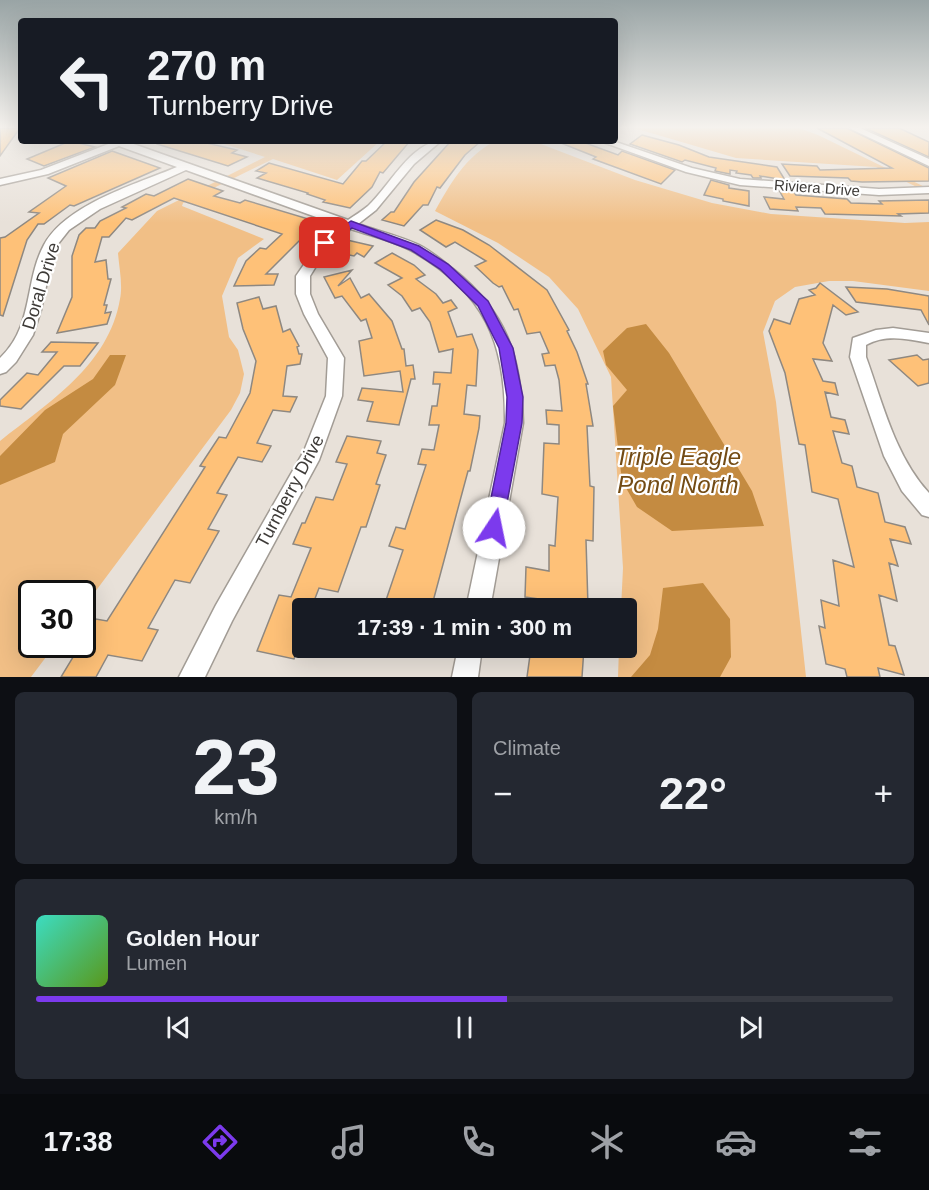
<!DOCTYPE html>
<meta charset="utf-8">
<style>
body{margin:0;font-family:Arial,sans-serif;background:#242831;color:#f1f3f6;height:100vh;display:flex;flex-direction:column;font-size:22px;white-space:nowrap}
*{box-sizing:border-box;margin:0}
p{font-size:20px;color:#9ea1a6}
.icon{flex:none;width:33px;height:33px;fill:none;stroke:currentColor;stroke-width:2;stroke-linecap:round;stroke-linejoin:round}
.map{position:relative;height:677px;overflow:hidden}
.panel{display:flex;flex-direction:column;gap:15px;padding:15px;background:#0d0f14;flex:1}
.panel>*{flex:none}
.top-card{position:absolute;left:18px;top:18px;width:600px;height:126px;border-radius:6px;box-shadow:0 6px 24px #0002;background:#171b24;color:#f1f3f6;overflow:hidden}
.speed{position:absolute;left:18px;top:580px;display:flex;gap:12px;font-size:30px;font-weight:700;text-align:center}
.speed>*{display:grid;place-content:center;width:78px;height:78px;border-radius:50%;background:#171b24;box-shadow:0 6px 24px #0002;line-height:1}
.speed .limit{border:3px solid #111;border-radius:9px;background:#fff;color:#111}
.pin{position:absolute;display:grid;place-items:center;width:51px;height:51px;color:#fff;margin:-26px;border-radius:12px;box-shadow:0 3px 9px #0006}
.me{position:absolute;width:66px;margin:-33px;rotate:11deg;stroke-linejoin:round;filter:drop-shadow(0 0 4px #0008)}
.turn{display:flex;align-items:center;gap:21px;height:126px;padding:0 30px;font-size:27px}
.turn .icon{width:78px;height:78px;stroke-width:2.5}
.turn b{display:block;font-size:42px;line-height:51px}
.big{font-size:45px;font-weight:700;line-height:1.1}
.panel .tile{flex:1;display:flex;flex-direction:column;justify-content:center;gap:9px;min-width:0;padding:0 21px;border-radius:9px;background:#242831}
.panel .dial{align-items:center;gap:0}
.dial b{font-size:78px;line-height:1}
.song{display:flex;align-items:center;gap:18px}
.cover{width:72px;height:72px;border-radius:9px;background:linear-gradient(135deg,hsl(170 70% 55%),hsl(90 70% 35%))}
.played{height:6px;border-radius:3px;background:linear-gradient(90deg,#7c3aed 55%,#363941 55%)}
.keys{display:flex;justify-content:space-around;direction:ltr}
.heat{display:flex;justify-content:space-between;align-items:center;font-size:33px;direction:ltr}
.panel .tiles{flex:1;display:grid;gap:15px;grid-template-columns:1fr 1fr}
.tile:last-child{grid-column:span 2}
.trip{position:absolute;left:292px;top:598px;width:345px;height:60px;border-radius:6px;background:#171b24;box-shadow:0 6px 24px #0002;font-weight:700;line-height:60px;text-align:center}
.menu{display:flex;height:96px;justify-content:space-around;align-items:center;background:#090b0e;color:#9ea1a6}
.menu .icon{width:42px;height:42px}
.menu .active{color:#7c3aed}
.menu b{font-size:27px;color:#f1f3f6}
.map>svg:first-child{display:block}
.green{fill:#f1bf86}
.water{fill:#c48b41}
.building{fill:#fec178;stroke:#8e8881;stroke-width:1.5}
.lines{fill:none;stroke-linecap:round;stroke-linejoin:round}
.minor-casing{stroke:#a29c95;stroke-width:3}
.minor{fill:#fff;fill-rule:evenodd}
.route{fill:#7c3aed;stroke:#51269a;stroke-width:1.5}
.labels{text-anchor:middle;stroke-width:4.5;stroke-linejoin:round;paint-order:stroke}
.far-street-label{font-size:15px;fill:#3e3b38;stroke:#fff}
.street-label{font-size:18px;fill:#3e3b38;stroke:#fff}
.near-water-label{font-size:24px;font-style:italic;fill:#734b14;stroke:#fff}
</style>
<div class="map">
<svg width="929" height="677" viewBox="0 0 929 677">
<rect width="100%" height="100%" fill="#e8e1d9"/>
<path class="green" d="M634,128h165l19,7 111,54v4l-53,-26 -140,-9z
M215,141h165l-43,39 -64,-21 -90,44 -1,3 82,33 -26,19 -16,38 7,41 9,13 6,24 -4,19 -9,17 -148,198 -1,-14h-50v51h23l-24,32h-31v-236c48,-38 109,-76 120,-142 3,-14 -1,-32 -2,-46l39,-42 108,-54z
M495,141h38l102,39 77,23 59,11 134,9 24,-1v69l-76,-10h-24l-34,6 -20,14 -12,31 13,70 30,275h-188l1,-29h8v-39h-6l2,-41 -12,-191 -33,-68 -29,-32 -51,-34 -63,-32c16,-28 30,-54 60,-70z"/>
<path class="water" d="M646,324l23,29 83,138 12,35 -92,5 -35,-24 -15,-26 -9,-75 14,-16 -21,-25 -3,-14 24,-23z
M110,355h16l-11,30 -52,49 -8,28 -55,23v-29l45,-46 48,-31z
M703,583l27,36 1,38 -11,20h-89l19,-22 8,-26 5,-41z"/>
<path class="building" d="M0,128h20l-20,28z
M817,128h30l82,40v13l-67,1 -11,-1 -3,-3 -58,-2 -8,-12 35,2 3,4 72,-2z
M865,128h34l30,14v15z
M642,135l37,10 30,12 68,10 8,13 -25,-4 1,2h-8l-2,-3 -15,-2 1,-2 -7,-1v4l-15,-3 1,-3 -31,-8 -3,2 -52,-18z
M70,141l25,6 -51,19 -17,-7z
M158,141h40l39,9 -5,3 15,4 -19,9 -71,-22z
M387,141h23l-27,32 -3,-1 -8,15 -22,21 -27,-6 2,-2 -18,-6 1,-1 -51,-15 9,-5 -10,-2 13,-8 74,21 19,-23h4z
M451,141h30l-16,14 -25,33 -3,-1 -9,18h-5l-19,21 -22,-6 9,-8h3l20,-30z
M556,141h24l38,14 4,-4 53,19 -14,14 -68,-25 3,-2z
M112,151l48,17 -86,38 -4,-1 -26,19h-6l-11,16 -24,76 -3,-1v-77l5,-1 34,-24 -10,-1 37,-26 -18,-8z
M188,179l35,12 -9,5 26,7 5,-3 70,21 -4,3 7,3 -18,13 -34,34h12l-4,11 -40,1 12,-25 14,-13 6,1 16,-15 -108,-36 -42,22 -6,-2 -17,19h-7l-7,25 11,-2 2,19h3l-7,26h3l-2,8 6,-1 -4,12 -50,9 15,-36v-41l7,-21 7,-7h9l5,-7 26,-13 -4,-1 24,-13 8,2z
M711,180l18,5v3l20,3v15l-26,-5v-2l-19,-4z
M779,190l14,1 3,4 51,4 4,4 31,1 -3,-3 50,-1v13l-31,1 3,2 -76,-2 -4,-6 -25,-1 2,4 -28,-2 -6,-12 20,2z
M436,220l27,10 26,15 58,45 22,40 -2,1 10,21 11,32h-2l7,42h-6l3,60 4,1 -1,54 -7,-1 2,66 -63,-9 1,-30 23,4v-26l6,1 3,-49 -16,-3 2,-51 15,1v-19l-12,-1 -1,-14 16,1 -3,-31 -4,-15 -10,1 -3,-12 7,-1 -9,-21 -13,2 -9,-25 -4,1 -12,-24 -3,1 -6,-4 -18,-17 11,-5 -31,-19 -9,5 -26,-17z
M347,240l26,6 -9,11 -7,-4 -3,3 -19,-4z
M392,253l22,12 11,10 -9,4 20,15 7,9 8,-3 6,8 -9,4 9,25 15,-3 6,16 -2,36 -9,-1 -3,29 16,2 -1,12 -9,43h-2l-37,138h-48l20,-59 -14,-4 7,-19 9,2 21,-64 -8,-1 4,-15 12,1 5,-25h-10l3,-19h5l3,-22h-7l1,-12 17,1 2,-24 -14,3 -9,-30 -10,-14 -8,3 -10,-15 -14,-11 14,-7 -27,-15z
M352,270l-14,16 12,-8 11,20 8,-4 23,27 10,28h2l2,17 7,-1 2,14h-4l-12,46 -32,-4 6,-19 -15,-2 4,-12 41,4 -3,-21 -36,5 -5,-35 13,-3 -6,-19 -5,2 -19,-25 -7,2 -11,-21z
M820,283l38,29 -12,3 -13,-10 -10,38 9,18 -19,-2 10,22 12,2 3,12 -13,-3 6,25 14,3 4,14 -16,-3 9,32 10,3 5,21 21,6 7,29 20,5 6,17 -21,-5 8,27 -9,-3 8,38 -18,-6 10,50 6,1 9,29 -26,-7 2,9h-33l-2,-8 -19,-5 -7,-38 6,2 -4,-28 18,6 -6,-46 21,7 -16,-68 -26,-7 -7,-47 -6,-1 -14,-71 -16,-42 5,-12 16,5 9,-25 16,-4 -6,-5 7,-2z
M846,287l41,2 42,7v29l-8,-15 -65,-8z
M259,297l4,12 13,-3 7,26 7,-3 9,17 -2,1 2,7h3l-2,10 -13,2 -4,30 14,1 -7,15 -17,-2 -16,33 14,3 -9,16 -24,-5 -21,36 10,2 -19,34 11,2 -29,52 -15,-3 -27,48 10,2 -16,31 -34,-6 -12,22h-35l35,-58 11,2 98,-154 -5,-1 19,-29 7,1 24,-45 6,-32 -13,-32 -6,-26z
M51,342l47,1 -18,23h-16l-43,43 -21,-3v-6l27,-27 11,2 19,-23h-15z
M917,355l6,5 6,-1v24l-11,3 -29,-26z
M347,436l34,5 -4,12 9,2 -10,29 4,1 -14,42h-5l-23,65 -19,-4 -8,21h-8v24l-9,26 -37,-8 22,-56 12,2 20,-49 -18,-4 9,-21h3l11,-26 17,3 14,-36 -11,-2z
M531,648h53l-2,29h-55z"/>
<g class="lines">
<g class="minor-casing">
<path id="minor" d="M849,128h11l69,31v7z
M110,141h15l223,79c6,-4 14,-9 20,-14 20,-18 44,-65 73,-65l-27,23 -38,46 -18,14c20,7 42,12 61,21 12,6 24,16 34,24 54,43 68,88 70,154l-33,186h-24l39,-186c1,-80 -20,-131 -93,-172 -18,-10 -41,-15 -61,-22l-22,16 -19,31v18l8,20 26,44 -2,38 -23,64 -87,161 -27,56h-26l37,-72 88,-154 22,-55 2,-38 -24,-44 -8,-20v-18l25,-36 20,-14 -155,-56 -86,39 -31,21 -15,19 -13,61 -8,25 -17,27 -10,10 -6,2v-16c34,-32 24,-76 44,-113 22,-41 93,-61 133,-78l-58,-21 -71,28 -48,11v-6l41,-9 70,-27z
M600,141h13l79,27 48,11 139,10 50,-2v6l-50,2 -139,-10 -54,-13z
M893,328l36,5v10c-22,-4 -43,-9 -63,2v12c17,47 29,99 63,136v24l-7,-2 -20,-24 -18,-35 -34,-99 3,-19 23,-8z
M458,648h24l-4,29h-26z"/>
</g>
<use href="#minor" class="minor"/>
</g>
<linearGradient id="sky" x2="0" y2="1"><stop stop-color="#99a4a5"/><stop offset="0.57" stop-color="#f5f2ee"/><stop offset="1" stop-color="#f5f2ee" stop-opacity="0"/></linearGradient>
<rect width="929" height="223" fill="url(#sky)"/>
<path class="route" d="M351,221l68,25 29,18 40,37 25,47 10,49 -1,26 -21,112 -7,3 -7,-3 -2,-7 21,-105 1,-26 -8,-49 -21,-42 -38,-37 -29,-19 -59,-22 -23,17h-8v-4z"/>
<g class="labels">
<g class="far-street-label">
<text transform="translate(817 188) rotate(4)" y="5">Riviera Drive</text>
</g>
<g class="street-label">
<text transform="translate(41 286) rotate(-73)" y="6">Doral Drive</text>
<text transform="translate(290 491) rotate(-62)" y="6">Turnberry Drive</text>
</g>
<g class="near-water-label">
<text x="678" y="465">Triple Eagle<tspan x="678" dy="28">Pond North</tspan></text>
</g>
</g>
</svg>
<div class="speed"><div class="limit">30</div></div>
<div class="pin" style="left:325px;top:243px;background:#d93025"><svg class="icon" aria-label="arrive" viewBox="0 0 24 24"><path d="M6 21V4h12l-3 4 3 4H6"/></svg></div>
<svg class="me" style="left:494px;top:528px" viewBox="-20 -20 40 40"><circle r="19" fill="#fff"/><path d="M0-13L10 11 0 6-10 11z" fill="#7c3aed"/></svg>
<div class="trip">17:39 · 1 min · 300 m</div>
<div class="top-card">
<div class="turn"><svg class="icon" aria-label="left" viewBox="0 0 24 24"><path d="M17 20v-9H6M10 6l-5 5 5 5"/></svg><div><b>270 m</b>Turnberry Drive</div></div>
</div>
</div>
<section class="panel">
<div class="tiles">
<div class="tile dial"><b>23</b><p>km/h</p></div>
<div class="tile"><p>Climate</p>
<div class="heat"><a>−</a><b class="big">22°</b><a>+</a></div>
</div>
<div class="tile">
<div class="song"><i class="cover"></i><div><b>Golden Hour</b><p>Lumen</p></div></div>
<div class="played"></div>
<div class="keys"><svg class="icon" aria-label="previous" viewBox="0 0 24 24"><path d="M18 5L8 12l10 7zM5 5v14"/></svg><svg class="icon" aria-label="pause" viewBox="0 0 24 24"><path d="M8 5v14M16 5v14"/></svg><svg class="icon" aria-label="next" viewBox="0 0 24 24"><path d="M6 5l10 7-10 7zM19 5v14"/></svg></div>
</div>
</div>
</section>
<nav class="menu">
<b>17:38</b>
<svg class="icon active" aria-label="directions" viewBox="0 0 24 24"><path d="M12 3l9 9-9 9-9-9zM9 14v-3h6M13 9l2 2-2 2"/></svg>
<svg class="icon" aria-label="music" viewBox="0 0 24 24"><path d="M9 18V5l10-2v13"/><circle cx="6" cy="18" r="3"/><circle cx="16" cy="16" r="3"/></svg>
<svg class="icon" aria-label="phone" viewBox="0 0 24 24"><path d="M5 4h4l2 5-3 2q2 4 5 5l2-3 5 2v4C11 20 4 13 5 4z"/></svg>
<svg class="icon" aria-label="climate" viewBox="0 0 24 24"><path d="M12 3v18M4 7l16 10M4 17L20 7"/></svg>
<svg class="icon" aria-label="car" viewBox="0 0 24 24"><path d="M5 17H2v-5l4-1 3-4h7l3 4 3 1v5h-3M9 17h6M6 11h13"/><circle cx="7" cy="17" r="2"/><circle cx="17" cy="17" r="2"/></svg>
<svg class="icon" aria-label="filters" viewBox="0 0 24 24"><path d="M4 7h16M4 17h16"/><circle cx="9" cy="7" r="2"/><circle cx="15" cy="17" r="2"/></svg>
</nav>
